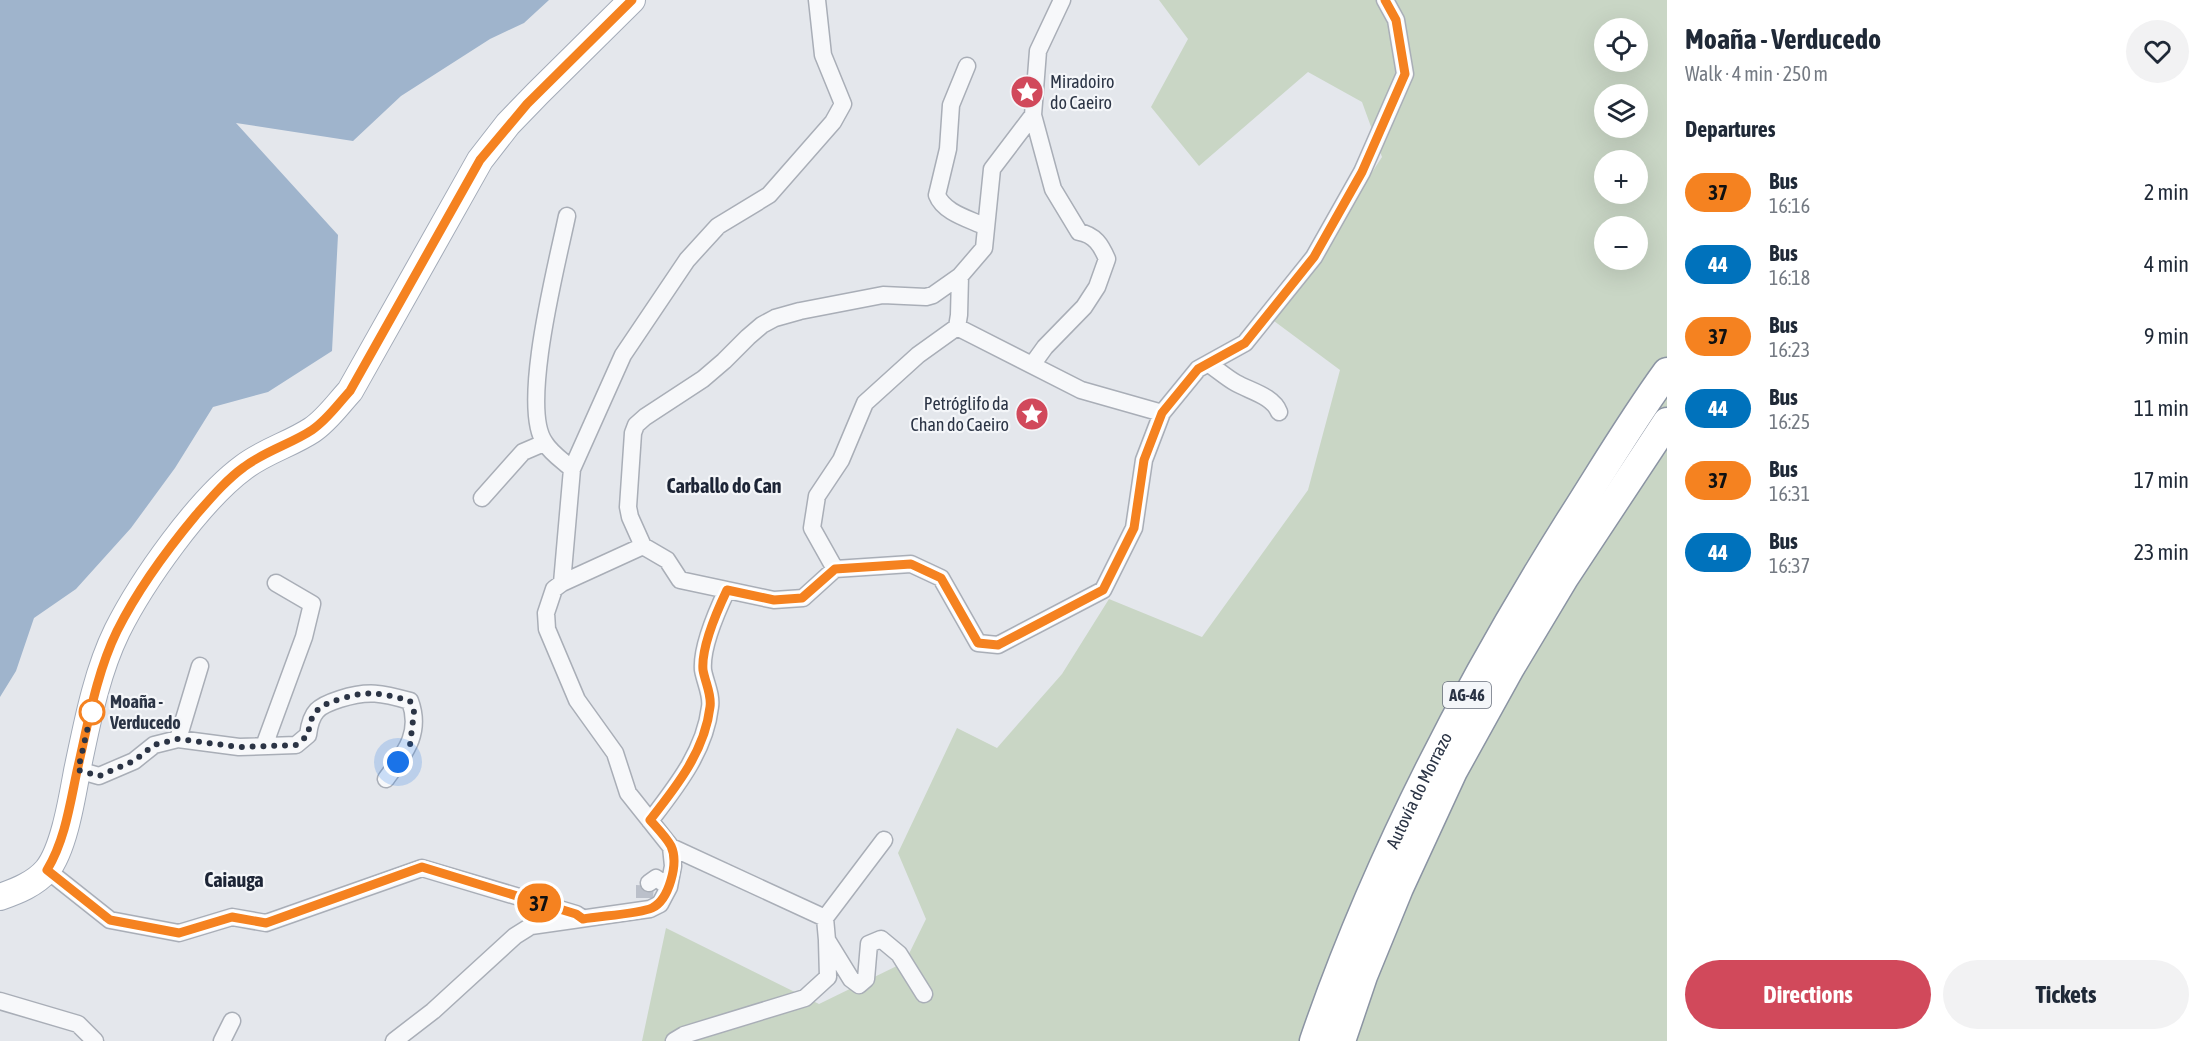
<!DOCTYPE html>
<html lang="en">
<head>
<meta charset="utf-8">
<style>
	body { margin:0; font-family:"Asap Condensed",sans-serif; background:#f2f2f3; color:#1f2937; height:100vh; display:flex; flex-direction:column; font-size:22px; white-space:nowrap }
	* { box-sizing:border-box; margin:0 }
	p { font-size:20px; color:#747a83 }
	.icon { flex:none; width:33px; height:33px; fill:none; stroke:currentColor; stroke-width:2; stroke-linecap:round; stroke-linejoin:round }
	.map { position:relative; flex:1; overflow:hidden }
	.side { display:flex; flex-direction:column; background:#fff; width:540px }
	.side>* { flex:none }
	.badge { padding:0 12px; border-radius:20px; font-size:21px; line-height:39px }
	.controls { position:absolute; left:1594px; top:18px; display:grid; gap:12px }
	.controls a { display:grid; place-items:center; width:54px; height:54px; border-radius:50%; background:#fff; box-shadow:0 6px 24px #0002; font-size:30px }
	.you { position:absolute; width:30px; height:30px; margin:-15px; border:4px solid #fff; border-radius:50%; background:#1a73e8; box-shadow:0 0 0 9px #1a73e833 }
	.map>.badge { position:absolute; translate:-50% -50%; box-shadow:0 0 0 3px #fff }
	h2 { padding:0 18px; font-size:22px; line-height:54px }
	.round { display:grid; place-items:center; flex:none; width:63px; height:63px; border-radius:32px; background:#f2f2f3 }
	.head { display:flex; align-items:center; justify-content:space-between; height:102px; padding:0 18px }
	h1 { font-size:28px; font-weight:700; line-height:45px }
	.primary-button { display:flex; gap:12px; margin-top:auto; padding:12px 18px }
	.primary-button a { flex:1; height:69px; border-radius:36px; background:#d1495b; color:#fff; font-size:24px; font-weight:700; line-height:69px; text-align:center }
	.primary-button a+a { background:#f2f2f3; color:#1f2937 }
	ul { padding:0; list-style:none }
	li { display:flex; align-items:center; gap:18px; height:72px; padding:0 18px }
	li div { flex:1 }
	li b { display:block; font-size:22px }
	li em { font-style:normal }
	li .badge { min-width:66px; font-weight:700; text-align:center }
	main { display:flex; flex:1; min-height:0 }
	.map>svg:first-child { display:block }
	.green { fill:#c9d6c5; fill-rule:evenodd }
	.water { fill:#9fb4cc }
	.building { fill:#bbc0ca }
	.lines { fill:none; stroke-linecap:round; stroke-linejoin:round }
	.street-casing { stroke:#a9aeb7; stroke-width:19 }
	.primary-casing { stroke:#a3abb8; stroke-width:28 }
	.highway-casing { stroke:#8b94a3; stroke-width:31 }
	.street { stroke:#f7f8fa; stroke-width:16 }
	.primary { stroke:#fff; stroke-width:26 }
	.highway { stroke:#fff; stroke-width:28 }
	.line-casing { stroke:#fff; stroke-width:14 }
	.line { stroke:#f58220; stroke-width:9 }
	.walk { stroke:#2b3445; stroke-width:6; stroke-dasharray:0 10.8 }
	.stop-dot { fill:#fff; stroke:#f58220; stroke-width:3 }
	.labels { text-anchor:middle; stroke-width:4.5; stroke-linejoin:round; paint-order:stroke }
	.shield { fill:#f4f6f9; stroke:#676e7b; stroke-width:1.5 }
	.shield-label { font-size:16px; font-weight:bold; fill:#2b3445 }
	.poi-label { font-size:18px; fill:#2b3445; stroke:#f4f6f9; text-anchor:start }
	.stop-label { font-size:18px; font-weight:bold; fill:#2b3445; stroke:#f4f6f9; text-anchor:start }
	.street-label { font-size:18px; fill:#2b3445; stroke:#f4f6f9 }
	.neighbourhood-label { font-size:20px; font-weight:bold; fill:#1d2536; stroke:#f4f6f9 }
</style>
</head>
<body>
<main>
<div class="map">
<svg width="1667" height="1041" viewBox="0 0 1667 1041">
	<rect width="100%" height="100%" fill="#e4e7ec"/>
	<!-- green -->
	<path class="green" d="M 1159,0 L 1667,0 L 1667,1041 L 642,1041 L 666,928 L 819,1004 L 905,962 L 926,919 L 898,853 L 957,728 L 997,748 L 1062,674 L 1109,599 L 1202,637 L 1308,490 L 1340,370 L 1274,321 L 1382,157 L 1362,102 L 1308,72 L 1199,166 L 1151,107 L 1188,39 ZM 1605,28 L 1638,28 L 1638,62 L 1605,62 ZM 1605,94 L 1638,94 L 1638,128 L 1605,128 ZM 1605,160 L 1638,160 L 1638,194 L 1605,194 ZM 1605,226 L 1638,226 L 1638,260 L 1605,260 Z"/>
	<!-- water -->
	<path class="water" d="M 0,0 L 549,0 L 524,23 L 490,39 L 401,96 L 353,141 L 236,123 L 338,235 L 332,351 L 268,392 L 213,407 L 175,468 L 131,528 L 76,589 L 34,618 L 16,671 L 0,697 Z"/>
	<!-- building -->
	<path class="building" d="M 636,885 L 654,886 L 653,898 L 636,898 Z"/>
	<g class="lines">
		<defs>
			<path id="street" d="M 1062,0 L 1038,51 L 1033,115 L 992,169 L 984,248 L 960,276 L 959,315 L 957,327 L 918,355 L 865,403 L 841,460 L 817,496 L 812,528 L 835,569 L 911,564 L 941,578 L 978,643 L 998,645 L 1103,590 L 1134,528 L 1144,460 L 1162,413 L 1198,369 L 1245,343 L 1314,257 L 1362,172 L 1405,74 L 1396,20 L 1385,0
				M 967,66 L 951,105 L 948,149 L 937,195 C 944,213 970,219 986,227
				M 567,216 C 558,260 519,408 545,443 C 551,453 563,461 572,469
				M 957,327 L 1081,390 L 1162,413
				M 1209,364 C 1218,370 1227,378 1236,383 C 1250,391 1273,396 1279,412
				M 1032,365 L 1045,347 L 1084,307 L 1097,287 L 1107,259 C 1101,245 1095,235 1079,232 L 1053,189 L 1033,115
				M 482,498 L 523,452 L 544,443
				M 643,546 L 630,517 L 628,507 L 633,433 L 636,425 L 645,417 L 703,379 L 724,361 L 748,337 L 762,325 L 775,318 L 800,311 L 883,295 L 926,297 L 933,295 L 960,276
				M 562,583 L 643,546 L 667,560 L 680,580 L 774,600 L 803,598 L 835,569
				M 178,739 L 200,666
				M 264,746 L 304,637 L 312,604 L 276,583
				M 78,770 L 99,776 L 134,761 L 154,745 L 178,739 L 239,747 L 296,745 L 308,735 C 311,711 318,706 340,699 C 368,690 382,693 410,701 C 422,734 404,754 386,779
				M 650,821 C 676,787 705,751 710,707 C 712,695 705,682 703,670 C 701,647 717,611 727,590
				M 671,847 L 825,918 L 827,940 L 851,979 L 859,985 L 866,979 L 869,944 L 881,939 L 899,954 L 924,994
				M 47,870 L 110,920 L 179,933 L 232,917 L 266,923 L 422,868 L 576,914 L 582,918
				M 649,883 L 656,878 L 669,887
				M 825,918 L 884,840
				M 0,1001 L 78,1024 L 95,1041
				M 222,1041 L 232,1021
				M 394,1041 L 433,1011 L 515,936 L 531,926 L 650,909 L 660,904 L 669,887 L 673,866 L 671,847 L 628,793 L 615,753 L 577,700 L 547,629 L 546,613 L 554,589 L 562,583 L 572,469 L 623,355 L 687,260 L 718,226 L 769,195 L 833,122 L 843,104 L 823,55 L 817,0
				M 674,1041 L 684,1035 L 805,998 L 828,977 L 827,941"/>
			<path id="primary" d="M 0,897 C 17,891 35,884 47,870 C 64,849 72,798 77,771 C 87,724 96,674 117,631 C 142,581 199,500 244,467 C 265,451 291,444 312,430 C 327,420 338,404 350,391 L 480,160 L 508,124 L 538,93 L 632,0"/>
			<g id="highway">
				<path id="s1" d="M 1314,1041 C 1377,857 1467,685 1570,521 C 1602,471 1632,420 1667,372"/>
				<path d="M 1341,1041 L 1363,976 L 1399,888 L 1453,771 L 1510,668 L 1564,578 L 1667,422"/>
			</g>
		</defs>
		<!-- street casing -->
		<use href="#street" class="street-casing"/>
		<!-- primary casing -->
		<use href="#primary" class="primary-casing"/>
		<!-- highway casing -->
		<use href="#highway" class="highway-casing"/>
		<!-- street -->
		<use href="#street" class="street"/>
		<!-- primary -->
		<use href="#primary" class="primary"/>
		<!-- highway -->
		<use href="#highway" class="highway"/>
	</g>
	<g class="lines">
		<defs>
			<path id="line" d="M 632,0 L 527,104 L 480,160 L 350,391 C 338,404 327,420 312,430 C 291,444 265,451 244,467 C 226,480 211,498 196,515 C 166,551 138,589 117,631 C 96,674 88,724 77,771 C 70,804 65,840 47,870 L 110,920 L 179,933 L 232,917 L 266,923 L 422,867 L 576,914 L 583,919 C 599,916 639,914 652,908 C 669,900 679,863 671,846 C 666,837 657,828 650,820 C 676,787 705,751 710,707 C 712,695 705,682 703,670 C 701,647 717,611 727,590 L 774,600 L 802,598 L 835,569 L 911,564 L 941,578 L 978,643 L 998,645 L 1103,590 L 1134,528 L 1144,460 L 1162,413 L 1198,369 L 1245,343 L 1314,257 L 1362,172 L 1405,74 L 1396,20 L 1385,0"/>
		</defs>
		<!-- line casing -->
		<use href="#line" class="line-casing"/>
		<!-- line -->
		<use href="#line" class="line"/>
		<!-- walk -->
		<path class="walk" d="M 92,712 L 93,705 L 78,770 L 99,776 L 134,761 L 154,745 L 178,739 L 239,747 L 296,745 L 308,735 C 311,711 318,706 340,699 C 368,690 382,693 410,701 L 414,712 L 410,745 L 398,762"/>
	</g>
	<!-- icons -->
	<defs>
		<symbol id="sight-disc" viewBox="-11 -11 22 22"><circle r="9.5" fill="#d1495b" stroke="#f4f6f9"/><path d="M0-6L1.8-2.2L6-1.7L2.9 1.2L3.7 5.4L0 3.3L-3.7 5.4L-2.9 1.2L-6-1.7L-1.8-2.2Z" fill="#fff"/></symbol>
	</defs>
	<g fill-rule="evenodd">
		<use href="#sight-disc" x="1008" y="73" width="38" height="38"/>
		<use href="#sight-disc" x="1013" y="395" width="38" height="38"/>
	</g>
	<!-- markers -->
	<circle class="stop-dot" cx="92" cy="712" r="12"/>
	<g class="labels">
		<!-- shield labels -->
		<rect class="shield" x="1443" y="682" width="48" height="26" rx="4.5"/>
		<g class="shield-label">
			<text x="1467" y="701">AG-46</text>
		</g>
		<!-- poi labels -->
		<g class="poi-label">
			<text x="1050" y="88">Miradoiro<tspan x="1050" dy="21">do Caeiro</tspan></text>
			<text x="1009" y="410" text-anchor="end">Petróglifo da<tspan x="1009" dy="21">Chan do Caeiro</tspan></text>
		</g>
		<!-- stop labels -->
		<g class="stop-label">
			<text x="110" y="708">Moaña -<tspan x="110" dy="21">Verducedo</tspan></text>
		</g>
		<!-- street labels -->
		<g class="street-label">
			<text dy="6" stroke="none"><textPath href="#s1" startOffset="272">Autovía do Morrazo</textPath></text>
		</g>
		<!-- neighbourhood labels -->
		<g class="neighbourhood-label">
			<text x="724" y="493">Carballo do Can</text>
			<text x="234" y="887">Caiauga</text>
		</g>
	</g>
</svg>
<div class="controls">
<a><svg class="icon" aria-label="locate" viewBox="0 0 24 24"><circle cx="12" cy="12" r="6"/><path d="M12 2v4M12 18v4M2 12h4M18 12h4"/></svg></a>
<a><svg class="icon" aria-label="layers" viewBox="0 0 24 24"><path d="M12 4l9 5-9 5-9-5zM3 14l9 5 9-5"/></svg></a>
<a>+</a>
<a>−</a>
</div>
<div class="you" style="left:398px;top:762px"></div>
<b class="badge" style="left:539px;top:903px;background:#f58220;color:#111">37</b>
</div>
<section class="side">
<div class="head"><div><h1>Moaña - Verducedo</h1><p>Walk · 4 min · 250 m</p></div><a class="round"><svg class="icon" aria-label="heart" viewBox="0 0 24 24"><path d="M12 20l-8-8c-3-5 5-10 8-4 3-6 11-1 8 4z"/></svg></a></div>
<h2>Departures</h2>
<ul>
<li><span class="badge" style="background:#f58220;color:#111">37</span><div><b>Bus</b><p>16:16</p></div><em>2 min</em></li>
<li><span class="badge" style="background:#0072bc;color:#fff">44</span><div><b>Bus</b><p>16:18</p></div><em>4 min</em></li>
<li><span class="badge" style="background:#f58220;color:#111">37</span><div><b>Bus</b><p>16:23</p></div><em>9 min</em></li>
<li><span class="badge" style="background:#0072bc;color:#fff">44</span><div><b>Bus</b><p>16:25</p></div><em>11 min</em></li>
<li><span class="badge" style="background:#f58220;color:#111">37</span><div><b>Bus</b><p>16:31</p></div><em>17 min</em></li>
<li><span class="badge" style="background:#0072bc;color:#fff">44</span><div><b>Bus</b><p>16:37</p></div><em>23 min</em></li>
</ul>
<div class="primary-button"><a>Directions</a><a>Tickets</a></div>
</section>
</main>
</body>
</html>
